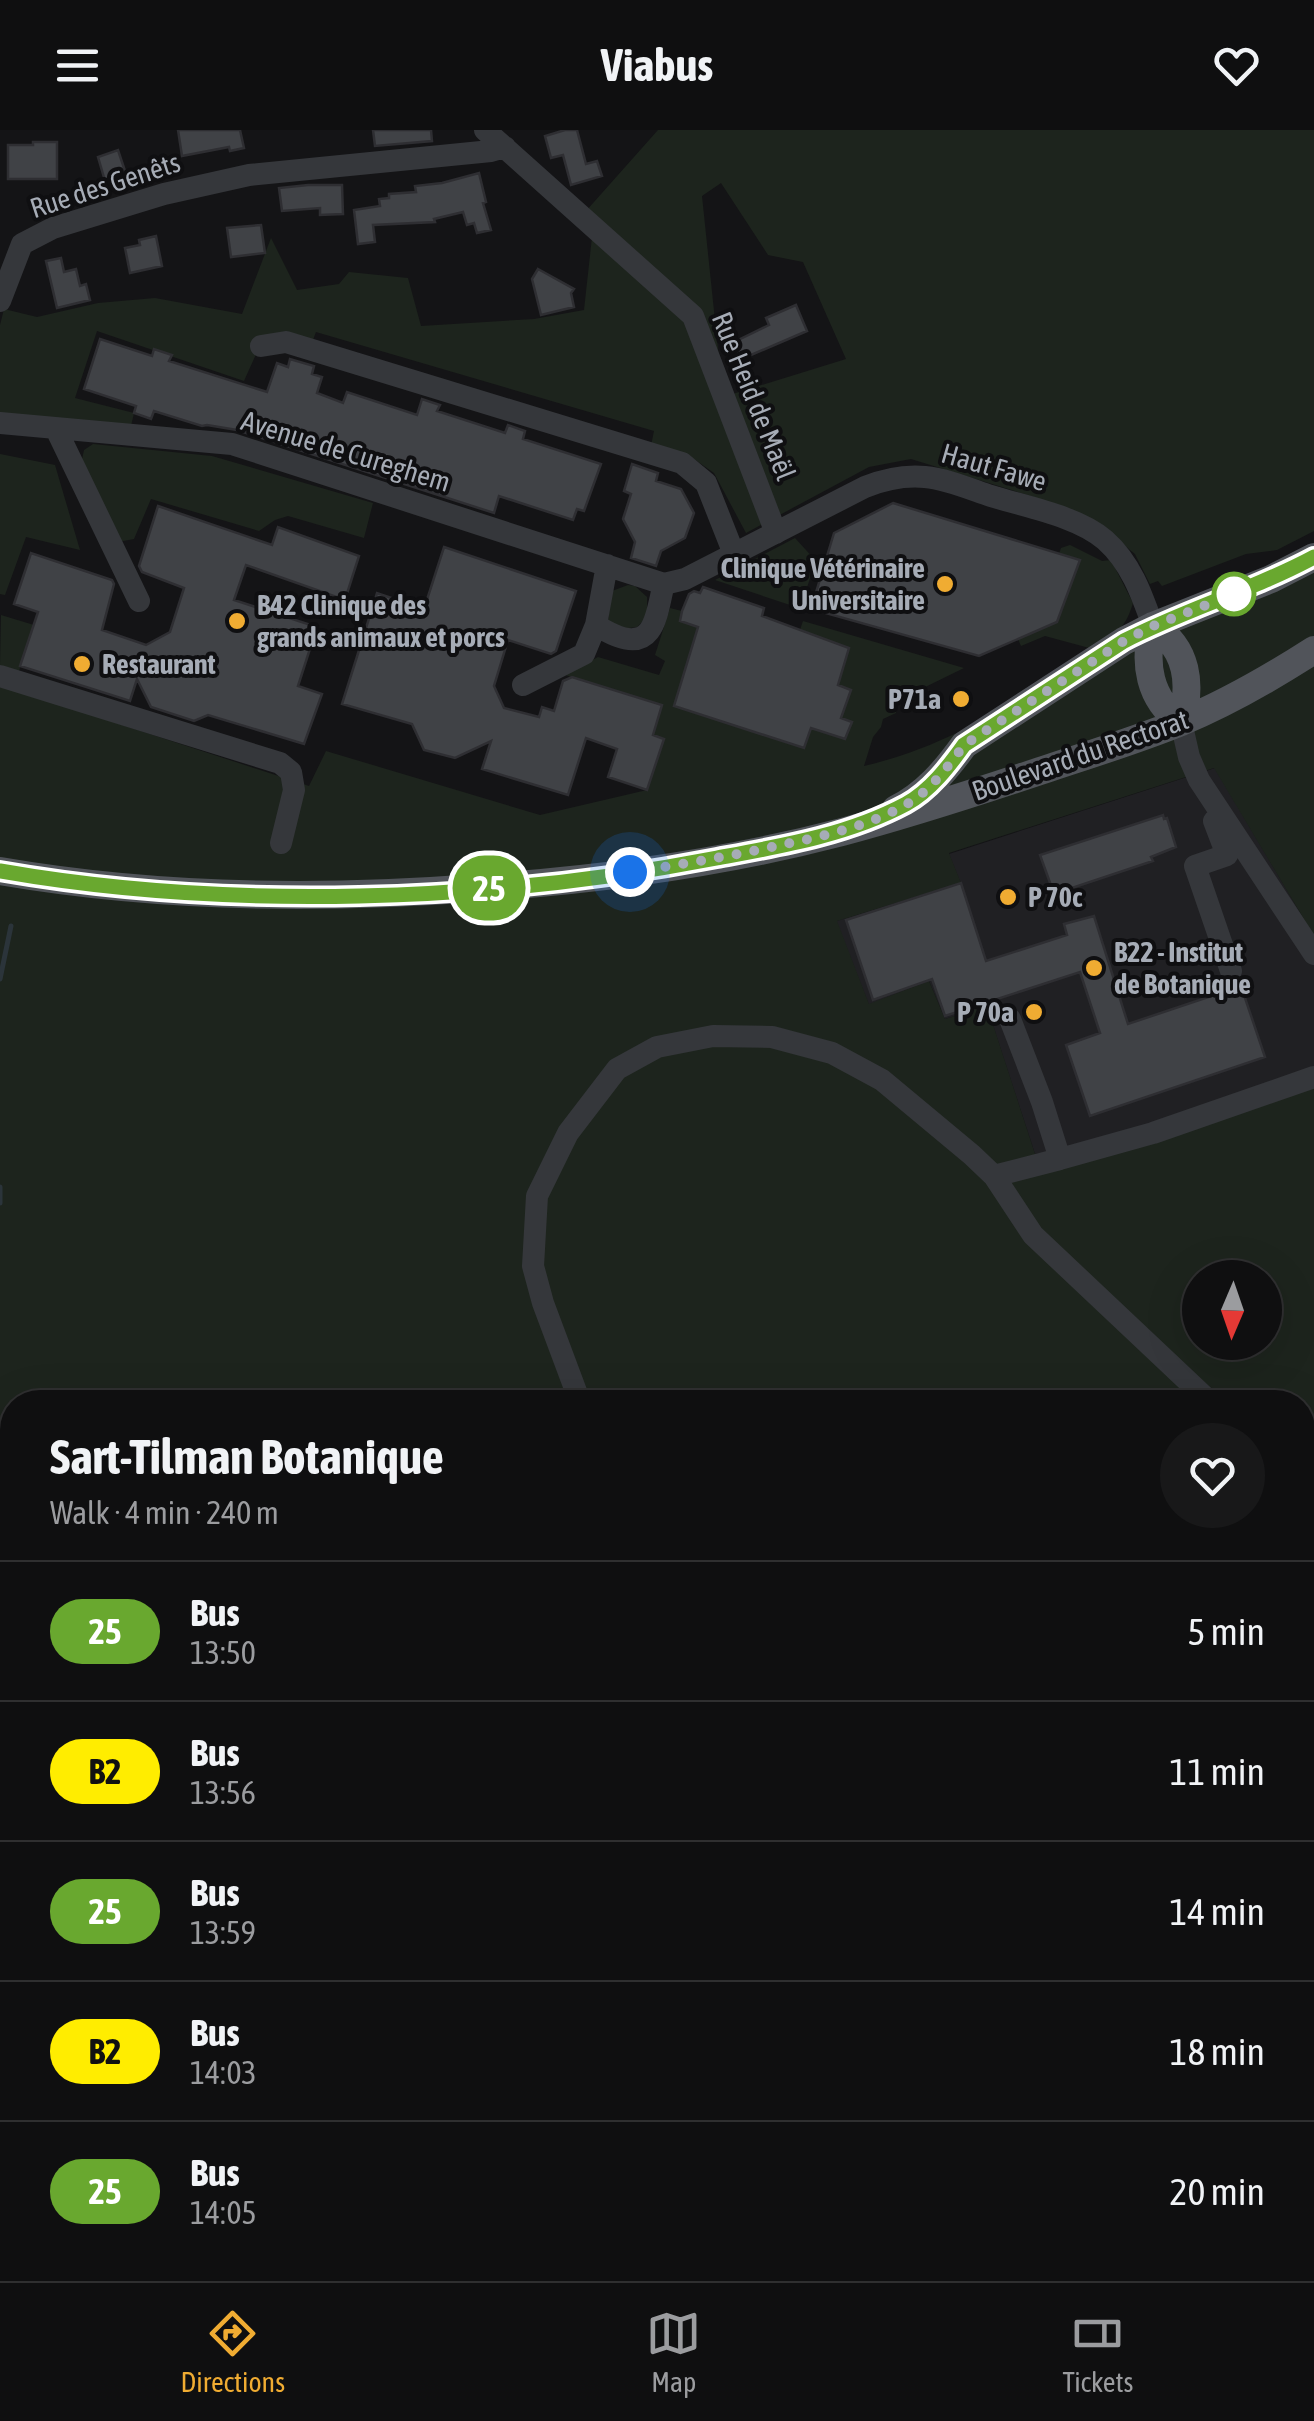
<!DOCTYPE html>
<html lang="en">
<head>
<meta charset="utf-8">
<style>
	body { margin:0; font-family:"Asap Condensed",sans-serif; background:#181819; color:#f1f3f6; height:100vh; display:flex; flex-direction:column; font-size:38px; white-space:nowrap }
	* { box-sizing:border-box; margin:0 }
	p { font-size:32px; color:#9b9c9f }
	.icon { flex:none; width:55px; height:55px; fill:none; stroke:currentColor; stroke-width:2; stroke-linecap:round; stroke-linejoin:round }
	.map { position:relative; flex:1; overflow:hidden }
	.drawer { position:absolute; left:0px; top:1260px; width:1315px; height:892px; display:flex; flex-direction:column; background:#0f0f10; border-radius:40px 40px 0 0; box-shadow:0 10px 40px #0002,0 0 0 2px #2f2f30 }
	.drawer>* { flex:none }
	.badge { padding:0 20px; border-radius:32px; font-size:35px; line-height:65px }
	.needle { width:65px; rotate:182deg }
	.tools { position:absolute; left:1182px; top:1130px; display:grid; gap:20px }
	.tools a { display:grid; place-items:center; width:100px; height:100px; border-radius:50%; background:#0f0f10; box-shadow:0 10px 40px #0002,0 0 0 2px #2f2f30; font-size:50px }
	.you { position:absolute; width:50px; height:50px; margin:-25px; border:8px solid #fff; border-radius:50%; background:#1a73e8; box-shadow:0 0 0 15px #1a73e833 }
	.map>.badge { position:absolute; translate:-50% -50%; box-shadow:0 0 0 5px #fff }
	.round { display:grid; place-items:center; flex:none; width:105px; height:105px; border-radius:52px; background:#181819 }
	.headline { display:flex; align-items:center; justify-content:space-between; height:170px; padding:0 50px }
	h1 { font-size:48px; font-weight:700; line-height:75px }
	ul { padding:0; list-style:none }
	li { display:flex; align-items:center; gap:30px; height:140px; padding:0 50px; border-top:2px solid #2f2f30 }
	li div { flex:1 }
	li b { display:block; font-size:38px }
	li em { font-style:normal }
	li .badge { min-width:110px; font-weight:700; text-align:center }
	header { display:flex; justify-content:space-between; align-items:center; height:130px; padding:0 50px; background:#0f0f10; font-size:45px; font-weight:700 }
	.tabs { display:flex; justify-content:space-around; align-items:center; height:140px; border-top:2px solid #2f2f30; background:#0f0f10; font-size:28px; color:#9b9c9f }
	.tabs a { display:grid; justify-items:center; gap:5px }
	.tabs .selected { color:#f0ac32 }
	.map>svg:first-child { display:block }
	.built { fill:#202023 }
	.green { fill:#1d241d; fill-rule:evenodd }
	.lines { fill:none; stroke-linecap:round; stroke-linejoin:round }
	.stream { stroke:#2b343a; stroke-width:5 }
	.building { fill:#404246; stroke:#2e2e32; stroke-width:2.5 }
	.minor { stroke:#35373b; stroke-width:22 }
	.major { stroke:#51545a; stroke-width:28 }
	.line-casing { stroke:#fff; stroke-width:22 }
	.line { stroke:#69a82f; stroke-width:15 }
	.walk { stroke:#a6acb6; stroke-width:10; stroke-dasharray:0 18 }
	.poi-dot { fill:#f0ac32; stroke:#0f0f11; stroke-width:4 }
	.stop-dot { fill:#fff; stroke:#69a82f; stroke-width:5 }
	.labels { text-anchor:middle; stroke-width:8; stroke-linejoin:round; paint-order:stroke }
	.street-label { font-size:28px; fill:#a6acb6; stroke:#0f0f11 }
	.poi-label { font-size:28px; font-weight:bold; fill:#a6acb6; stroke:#0f0f11; text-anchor:start }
</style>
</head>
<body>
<header><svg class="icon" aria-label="menu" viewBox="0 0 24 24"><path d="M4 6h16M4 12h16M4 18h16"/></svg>Viabus<svg class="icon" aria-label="heart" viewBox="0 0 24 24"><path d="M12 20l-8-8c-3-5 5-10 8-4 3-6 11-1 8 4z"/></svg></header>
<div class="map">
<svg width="1314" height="2151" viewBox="0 0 1314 2151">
	<rect width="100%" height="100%" fill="#141416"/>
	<!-- built -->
	<path class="built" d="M 1215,638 L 1314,806 L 1314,952 L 1125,1012 L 1035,1024 L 987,877 L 945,889 L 929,851 L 869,875 L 836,791 L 961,754 L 949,724 Z"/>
	<!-- green -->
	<path class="green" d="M 658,0 L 1314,0 L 1314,401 L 1277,420 L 1246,424 L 1162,456 L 1158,451 L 1150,454 L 1135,424 L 1119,411 L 1034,367 L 911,329 L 869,337 L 746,403 L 714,343 L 694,329 L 651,316 L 654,301 L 316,202 L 311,215 L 261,213 L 244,251 L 97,201 L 75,268 L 134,283 L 131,296 L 0,283 L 0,195 L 4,179 L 37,187 L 98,173 L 155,168 L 242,184 L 271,108 L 297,160 L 339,154 L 349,142 L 408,148 L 421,196 L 534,189 L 584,180 L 594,89 L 586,81 ZM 721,53 L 768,125 L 803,132 L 846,229 L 723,267 L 702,66 Z
		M 93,314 L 212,326 L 373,373 L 364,408 L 288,386 L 275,390 L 259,401 L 151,369 L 134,409 L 118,412 L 80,339 L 84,320 Z
		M 0,324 L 55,335 L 80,420 L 26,407 L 5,465 L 0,464 Z
		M 795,408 L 816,431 L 802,472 L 799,476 L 793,476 L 715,450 Z
		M 1070,415 L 1102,431 L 1111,430 L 1133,473 C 1125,500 1115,504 1093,519 L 1045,506 L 1021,516 L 1018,509 L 1057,491 L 1080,431 L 1059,424 L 1061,418 Z
		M 1314,427 L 1314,806 L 1214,638 L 949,723 L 961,753 L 837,791 L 869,874 L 929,851 L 945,889 L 987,876 L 1035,1024 L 1125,1012 L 1314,952 L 1314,2151 L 0,2151 L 0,555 L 309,656 L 326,621 L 540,685 L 647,660 L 663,610 L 653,605 L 662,575 L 565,545 L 598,527 L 659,545 L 665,531 L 655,525 L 670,478 L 682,481 L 700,491 L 679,558 L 804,617 L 811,598 L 844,608 L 852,592 L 841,588 L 831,552 L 844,538 L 849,518 L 800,500 L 803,491 L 964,538 L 913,563 L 897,575 L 896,583 L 883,589 L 881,597 L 873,607 L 864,636 C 947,618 1017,569 1092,531 C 1165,494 1240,462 1314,427 ZM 1200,1148 L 1265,1148 L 1265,1212 L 1200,1212 ZM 12,1272 L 1302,1272 L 1302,2140 L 12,2140 Z
		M 628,455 L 635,456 L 647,467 L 647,487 L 637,497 L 621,499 L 608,490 L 612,461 Z
		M 1,485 L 34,495 L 19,541 L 0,535 Z"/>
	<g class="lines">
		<!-- stream -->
		<path class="stream" d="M 0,849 L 11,796
			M 0,1057 L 0,1073"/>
	</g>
	<!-- building -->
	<path class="building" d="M 178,0 L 240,0 L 244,18 L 230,21 L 229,17 L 182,26 Z
		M 373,0 L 431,0 L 432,11 L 375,16 Z
		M 565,0 L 577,0 L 586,34 L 597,31 L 602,46 L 571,55 L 563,25 L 551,28 L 545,6 Z
		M 33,12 L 57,12 L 57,49 L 8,49 L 8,15 L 33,15 Z
		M 118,20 L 126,44 L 105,51 L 98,27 Z
		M 479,43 L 486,72 L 483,73 L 491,100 L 477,103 L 474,93 L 467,95 L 463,82 L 434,89 L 435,92 L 373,95 L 375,112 L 358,114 L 354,80 L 380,76 L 379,69 L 389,68 L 389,64 L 416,62 L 415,56 L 442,53 Z
		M 308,55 L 342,55 L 343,84 L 320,85 L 320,78 L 282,81 L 279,58 Z
		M 261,95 L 265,123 L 231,127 L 227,98 Z
		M 156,106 L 162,136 L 130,143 L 125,118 L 140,115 L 139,110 Z
		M 61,128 L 64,142 L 76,139 L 80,156 L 86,154 L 90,170 L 57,178 L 46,131 Z
		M 538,139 L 574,159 L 571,163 L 574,177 L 541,185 L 532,149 Z
		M 796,175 L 807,201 L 737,231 L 730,214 L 769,195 L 766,188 Z
		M 100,209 L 152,226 L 154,219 L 172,225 L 169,231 L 267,262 L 277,233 L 288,237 L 290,229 L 314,236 L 312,244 L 322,247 L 317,263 L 343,273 L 347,262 L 417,285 L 422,269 L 440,275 L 437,281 L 505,303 L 508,295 L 525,301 L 523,309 L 601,334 L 584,381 L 577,379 L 573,390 L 499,366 L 494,383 L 237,300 L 207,295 L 202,296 L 154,281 L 151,289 L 134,283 L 136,276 L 84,259 Z
		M 632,334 L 658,343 L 656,351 L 681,359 L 694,383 L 685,408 L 661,421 L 656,436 L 631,428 L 635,412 L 623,389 L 631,364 L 624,361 Z
		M 893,373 L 1080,430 L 1057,492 L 979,526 L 811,479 L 834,403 Z
		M 158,376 L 272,415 L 278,397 L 359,426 L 345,470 L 246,435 L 234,470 L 317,497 L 298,556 L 322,564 L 304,614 L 208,585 L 194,591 L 151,577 L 137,549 L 130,571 L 20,536 L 38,482 L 14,474 L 31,423 L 112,450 L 114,454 L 102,500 L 146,515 L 170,502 L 184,458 L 142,442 L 139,436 Z
		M 444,417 L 576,461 L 556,521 L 551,524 L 508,510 L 494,556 L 504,578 L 539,587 L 542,577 L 554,581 L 563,551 L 572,547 L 662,575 L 653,605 L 664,609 L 647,660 L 608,647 L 617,619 L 586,608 L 568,665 L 482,639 L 491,611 L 455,628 L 424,620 L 412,594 L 342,574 L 377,463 L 424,479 Z
		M 703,457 L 764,478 L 762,486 L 849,518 L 838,555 L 851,560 L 841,588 L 852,592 L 845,609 L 811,598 L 804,618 L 674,576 L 698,497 L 680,491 L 682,481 L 689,464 L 694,461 L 700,463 Z
		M 1163,685 L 1164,689 L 1167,688 L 1176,717 L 1151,727 L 1153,731 L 1054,764 L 1040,725 Z
		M 961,753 L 986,831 L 1067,805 L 1064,794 L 1094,786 L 1128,894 L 1241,856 L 1265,927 L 1090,986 L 1066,915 L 1100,903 L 1080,842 L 945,886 L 932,849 L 873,870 L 846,790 Z"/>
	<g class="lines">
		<!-- minor -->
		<path class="minor" d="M 485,0 L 693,186 L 776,403
			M 0,171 L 22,114 L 53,98 L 164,64 L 249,45 L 491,21 L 505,17
			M 261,216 L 286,212 L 682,333 L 706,353 L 734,424
			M 0,293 L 232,314 L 664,454 L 685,449 L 865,357 C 885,349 904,345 925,347 C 947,349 970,359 991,366 C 1026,377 1077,386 1105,410 C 1131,433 1142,465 1153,496
			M 56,299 L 139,471
			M 607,435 L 596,495 C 610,504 636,518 649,501 C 658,490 660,467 664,454
			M 0,546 L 280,633 L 291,642 L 294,660 L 281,713
			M 523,555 L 584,524 L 596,495
			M 1181,592 L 1189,627 L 1199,650 L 1314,824
			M 1214,691 L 1227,725 L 1195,736 L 1231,841
			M 1010,889 L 1042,972 L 1060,1029 L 1153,1003 L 1314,947
			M 994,1046 L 1033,1105 L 1210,1272
			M 580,1272 L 543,1173 L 533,1136 L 537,1066 L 568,1003 L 617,939 L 657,917 L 713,906 L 772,907 L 832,923 L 882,950 L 972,1025 L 994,1046 L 1060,1029
			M 1302,1440 L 1314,1455
			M 0,1878 L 12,1882"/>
		<!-- major -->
		<path class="major" d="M 1153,496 C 1188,518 1192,555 1181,592
			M 1153,496 C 1143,533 1149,569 1181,592
			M 896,679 C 925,665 946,640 964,615 L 1124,511 L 1153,496 L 1271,449 L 1314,427
			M 0,741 C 157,768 317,770 476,758 C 599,750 723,733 842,702 C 906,685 968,665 1031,644 C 1081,627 1132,612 1181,592 C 1227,573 1272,547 1314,520"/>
	</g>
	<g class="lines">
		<defs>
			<path id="line" d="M 0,741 C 228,781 491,772 717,728 C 782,716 848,705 906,674 C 930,661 949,636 964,615 L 1124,511 C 1186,479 1253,460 1314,427"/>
		</defs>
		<!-- line casing -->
		<use href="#line" class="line-casing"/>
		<!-- line -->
		<use href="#line" class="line"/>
		<!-- walk -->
		<path class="walk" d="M 630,742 C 680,735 731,726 781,715 C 825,706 873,695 912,671 C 933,657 950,634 964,615 L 1124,511 L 1153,496 L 1234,464"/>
	</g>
	<!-- markers -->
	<g class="poi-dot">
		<circle cx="945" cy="454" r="10"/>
		<circle cx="237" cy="491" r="10"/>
		<circle cx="82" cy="534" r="10"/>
		<circle cx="961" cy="569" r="10"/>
		<circle cx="1008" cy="767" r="10"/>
		<circle cx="1094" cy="838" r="10"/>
		<circle cx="1034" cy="882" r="10"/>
	</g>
	<circle class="stop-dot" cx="1234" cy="464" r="20"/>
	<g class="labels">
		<!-- street labels -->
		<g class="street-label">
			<text transform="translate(105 55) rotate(-18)" y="10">Rue des Genêts</text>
			<text transform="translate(754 266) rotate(68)" y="10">Rue Heid de Maël</text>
			<text transform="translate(346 321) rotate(17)" y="10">Avenue de Cureghem</text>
			<text transform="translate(994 337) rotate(16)" y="10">Haut Fawe</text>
			<text transform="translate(1080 625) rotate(-19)" y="10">Boulevard du Rectorat</text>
		</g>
		<!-- poi labels -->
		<g class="poi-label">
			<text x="925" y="448" text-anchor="end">Clinique Vétérinaire<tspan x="925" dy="32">Universitaire</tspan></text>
			<text x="257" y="485">B42 Clinique des<tspan x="257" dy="32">grands animaux et porcs</tspan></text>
			<text x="102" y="544">Restaurant</text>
			<text x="941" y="579" text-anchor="end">P71a</text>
			<text x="1028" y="777">P 70c</text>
			<text x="1114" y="832">B22 - Institut<tspan x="1114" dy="32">de Botanique</tspan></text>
			<text x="1014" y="892" text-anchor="end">P 70a</text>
		</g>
	</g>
</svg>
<div class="tools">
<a><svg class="needle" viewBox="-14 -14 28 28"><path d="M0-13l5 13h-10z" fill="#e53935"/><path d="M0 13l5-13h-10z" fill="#9b9c9f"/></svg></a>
</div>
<div class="you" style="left:630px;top:742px"></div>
<b class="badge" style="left:489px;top:758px;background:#69a82f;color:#fff">25</b>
<section class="drawer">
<div class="headline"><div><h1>Sart-Tilman Botanique</h1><p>Walk · 4 min · 240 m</p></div><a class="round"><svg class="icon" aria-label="heart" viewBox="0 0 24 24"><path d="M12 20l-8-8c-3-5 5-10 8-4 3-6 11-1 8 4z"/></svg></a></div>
<ul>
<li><span class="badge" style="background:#69a82f;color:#fff">25</span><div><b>Bus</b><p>13:50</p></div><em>5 min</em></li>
<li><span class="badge" style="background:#ffed00;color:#111">B2</span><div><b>Bus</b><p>13:56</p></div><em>11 min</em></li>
<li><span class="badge" style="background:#69a82f;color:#fff">25</span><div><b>Bus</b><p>13:59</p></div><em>14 min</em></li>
<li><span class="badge" style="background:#ffed00;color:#111">B2</span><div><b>Bus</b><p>14:03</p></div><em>18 min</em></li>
<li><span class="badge" style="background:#69a82f;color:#fff">25</span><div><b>Bus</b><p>14:05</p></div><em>20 min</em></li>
</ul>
</section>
</div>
<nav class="tabs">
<a class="selected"><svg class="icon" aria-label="directions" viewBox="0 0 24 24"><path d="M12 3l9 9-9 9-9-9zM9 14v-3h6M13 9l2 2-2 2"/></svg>Directions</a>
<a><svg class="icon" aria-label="map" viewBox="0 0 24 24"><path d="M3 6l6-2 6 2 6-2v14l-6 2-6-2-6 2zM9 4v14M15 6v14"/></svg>Map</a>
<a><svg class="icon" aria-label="tickets" viewBox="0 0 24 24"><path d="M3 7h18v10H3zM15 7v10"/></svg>Tickets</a>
</nav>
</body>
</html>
